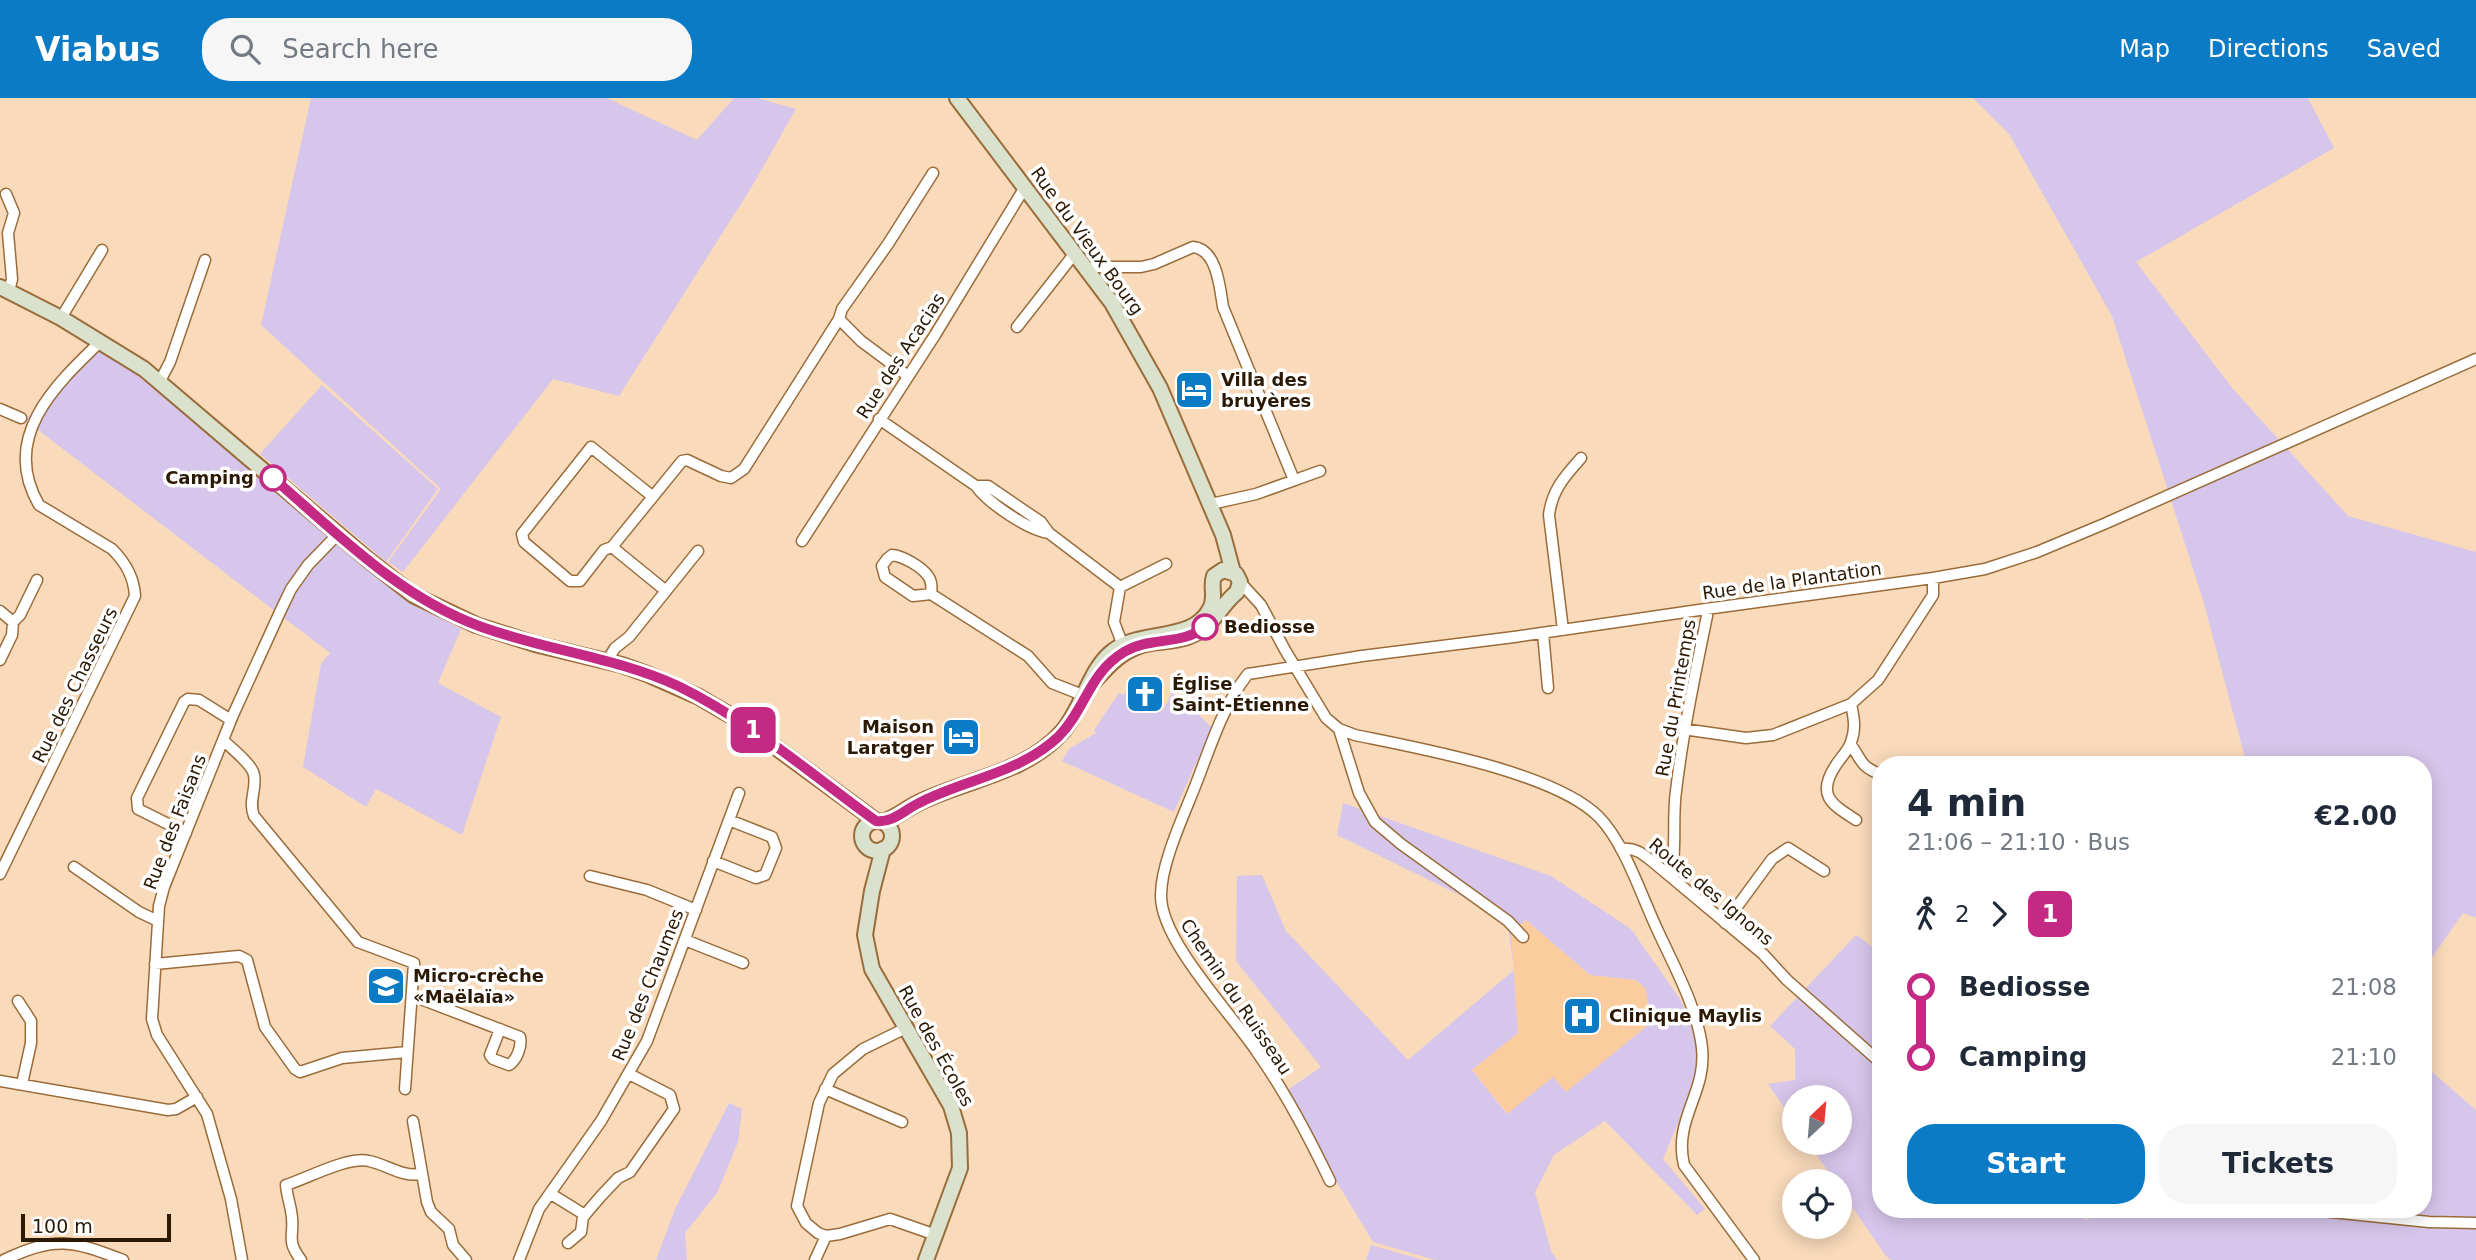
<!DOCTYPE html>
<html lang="en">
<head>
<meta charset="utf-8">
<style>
	body { margin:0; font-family:"DejaVu Sans",sans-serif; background:#f6f6f7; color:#1f2937; height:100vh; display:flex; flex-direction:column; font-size:26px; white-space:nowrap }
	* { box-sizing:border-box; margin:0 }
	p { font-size:23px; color:#747a83 }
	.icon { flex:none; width:38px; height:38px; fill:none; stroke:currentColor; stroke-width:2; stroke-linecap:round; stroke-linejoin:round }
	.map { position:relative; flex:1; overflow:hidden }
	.details { position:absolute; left:1872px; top:658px; width:560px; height:462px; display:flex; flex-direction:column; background:#fff; border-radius:28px; box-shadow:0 4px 18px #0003 }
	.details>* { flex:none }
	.badge { padding:0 14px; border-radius:10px; font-size:24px; line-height:46px }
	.needle { width:46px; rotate:26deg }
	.controls { position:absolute; left:1782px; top:987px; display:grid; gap:14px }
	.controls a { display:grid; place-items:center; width:70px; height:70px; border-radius:50%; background:#fff; box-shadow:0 4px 18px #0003; font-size:35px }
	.scale { position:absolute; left:21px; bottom:18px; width:150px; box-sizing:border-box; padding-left:7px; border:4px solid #2b1904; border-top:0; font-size:19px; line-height:24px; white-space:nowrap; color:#2b1904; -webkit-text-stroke:5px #fff; paint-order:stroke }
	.map>.badge { position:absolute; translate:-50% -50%; box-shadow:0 0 0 4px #fff }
	.legs { display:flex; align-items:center; gap:10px; height:77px; padding:0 35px; font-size:23px }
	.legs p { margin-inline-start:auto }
	.overview { display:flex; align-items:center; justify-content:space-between; height:119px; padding:0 35px }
	h1 { font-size:38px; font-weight:800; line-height:52px }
	.primary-button { display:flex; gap:14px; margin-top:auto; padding:14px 35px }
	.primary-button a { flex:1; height:80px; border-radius:28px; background:#0b7bc5; color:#fff; font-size:28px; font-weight:800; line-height:80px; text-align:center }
	.primary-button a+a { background:#f6f6f7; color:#1f2937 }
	ul { padding:0 35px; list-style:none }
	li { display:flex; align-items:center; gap:24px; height:70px; font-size:26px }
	li i { display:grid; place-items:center; width:10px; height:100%; margin:0 9px; background:currentColor }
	li i::after { content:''; width:18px; height:18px; margin:-9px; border:5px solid; border-radius:50%; background:#fff }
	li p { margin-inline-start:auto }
	li:first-child i { background:linear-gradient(#0000 50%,currentColor 0) }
	li:last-child i { background:linear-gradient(currentColor 50%,#0000 0) }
	header { display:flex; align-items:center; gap:42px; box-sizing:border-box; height:98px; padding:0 35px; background:#0b7bc5; color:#fff }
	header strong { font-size:33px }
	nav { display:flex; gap:38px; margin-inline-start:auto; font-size:24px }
	.search { width:490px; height:63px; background:#f6f6f7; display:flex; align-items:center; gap:18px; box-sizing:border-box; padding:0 24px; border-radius:28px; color:#747a83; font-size:26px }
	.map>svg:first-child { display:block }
	.built { fill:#facc9e }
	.green { fill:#d7c6eb; fill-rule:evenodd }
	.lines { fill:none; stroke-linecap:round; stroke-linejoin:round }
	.street-casing { stroke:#9a6c3a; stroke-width:13 }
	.secondary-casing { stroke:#9a6c3a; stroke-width:18 }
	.street { stroke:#fff; stroke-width:10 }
	.secondary { stroke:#dae2cd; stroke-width:14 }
	.line-1-casing { stroke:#fff; stroke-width:16 }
	.line-1 { stroke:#c42a84; stroke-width:10 }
	.stop-1-dot { fill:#fff; stroke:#c42a84; stroke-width:3.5 }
	.labels { text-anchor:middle; stroke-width:7; stroke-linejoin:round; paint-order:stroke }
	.street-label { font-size:18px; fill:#2b1904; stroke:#fff }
	.poi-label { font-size:18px; font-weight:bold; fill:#2b1904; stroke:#fff; text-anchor:start }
	.stop-label { font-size:18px; font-weight:bold; fill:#2b1904; stroke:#fff; text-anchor:end }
</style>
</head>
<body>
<header>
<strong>Viabus</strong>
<div class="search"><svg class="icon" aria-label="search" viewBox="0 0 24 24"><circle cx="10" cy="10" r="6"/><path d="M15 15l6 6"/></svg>Search here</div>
<nav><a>Map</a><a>Directions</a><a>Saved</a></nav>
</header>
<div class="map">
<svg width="2476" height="1162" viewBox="0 0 2476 1162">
	<rect width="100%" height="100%" fill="#f9dabb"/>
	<!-- built -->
	<path class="built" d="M 1526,822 L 1590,877 L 1636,882 L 1647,891 L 1648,909 L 1647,928 L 1566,995 L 1553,980 L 1508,1016 L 1472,972 L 1518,935 L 1511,834 Z"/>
	<!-- green -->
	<path class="green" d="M 311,0 L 607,0 L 697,42 L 734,0 L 758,0 L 796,11 L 751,90 L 619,298 L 553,281 L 403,474 L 388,464 L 441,391 L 261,227 Z
		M 1973,0 L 2308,0 L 2334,50 L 2136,164 L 2233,291 L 2348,418 L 2476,454 L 2476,820 L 2463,815 L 2424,871 L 2424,667 L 2247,667 L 2203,502 L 2112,218 L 2009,36 Z
		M 102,247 L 156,279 L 394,488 L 391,491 L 409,503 L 461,531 L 438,585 L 501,619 L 462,737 L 376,691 L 366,709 L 303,669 L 321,566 L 330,555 L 25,322 Z
		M 322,287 L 438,391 L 386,464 L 260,356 Z
		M 1119,595 L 1124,597 L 1125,595 L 1159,614 L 1163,612 L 1172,595 L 1188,605 L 1212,630 L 1174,714 L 1062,663 L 1069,651 L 1096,635 L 1094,632 Z
		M 1343,705 L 1551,778 L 1631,831 L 1680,901 L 1698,938 L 1697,979 L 1663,1061 L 1705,1111 L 1697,1117 L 1605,1023 L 1554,1057 L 1535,1094 L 1551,1153 L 1557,1162 L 1435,1162 L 1373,1144 L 1283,995 L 1321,969 L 1236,863 L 1237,778 L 1262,777 L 1286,833 L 1408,962 L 1514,872 L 1507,820 L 1337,737 ZM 1526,822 L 1590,877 L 1636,882 L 1646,891 L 1648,909 L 1647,928 L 1566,994 L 1553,979 L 1507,1016 L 1472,972 L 1518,935 L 1511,834 Z
		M 1856,837 L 1881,855 L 1881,1111 L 2081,1111 L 2085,1122 L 2110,1111 L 2424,1111 L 2424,967 L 2476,1012 L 2476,1162 L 1891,1162 L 1886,1158 L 1839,1090 L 1839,1083 L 1835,1083 L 1808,1045 L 1839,1045 L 1839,999 L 1794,999 L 1794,1024 L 1768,986 L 1795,982 L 1795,951 L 1770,928 Z
		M 729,1005 L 742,1011 L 738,1044 L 717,1095 L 685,1135 L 687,1162 L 656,1162 L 675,1111 Z
		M 1371,1147 L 1424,1162 L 1366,1162 Z"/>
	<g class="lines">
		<defs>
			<path id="street" d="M 6,96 L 14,115 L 8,135 L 12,181 L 9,193
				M 1088,172 L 1094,169 L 1141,169 L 1154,166 L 1193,149 C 1217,151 1220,190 1223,209 L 1294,382
				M 61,220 L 102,152
				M 1017,229 L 1075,155
				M 908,278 L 861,243 L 839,221 L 842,211 L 888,146 L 933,75
				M 160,283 L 170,264 L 205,162
				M 0,311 L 21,320
				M 879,321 L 976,388 C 988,405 1028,432 1049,435
				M 976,388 L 988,388 L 1041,424 L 1049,435 L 1120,489 L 1114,524 L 1125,553
				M 1211,406 L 1256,396 L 1320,373
				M 802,443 L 935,237 L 1025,89
				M 612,449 L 604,452 L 580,483 L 570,483 L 524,444 L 522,436 L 591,349 L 652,398
				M 892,457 C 903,458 922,469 928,478 C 932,483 932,489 931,496 L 913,498 L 885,479 L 882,468 L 887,461 Z
				M 1240,484 L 1261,507 L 1285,552 L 1326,620 L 1339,631 L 1355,637 C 1418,650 1554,674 1599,719 C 1625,746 1641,797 1657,831 C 1673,866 1698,911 1702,950 C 1707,995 1673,1021 1684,1067 L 1754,1162
				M 1120,489 L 1166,466
				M 666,493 L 612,449 L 682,363 L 687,362 L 721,378 L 731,380 L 744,371 L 839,221
				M 931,496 L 1028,558 L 1052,585 L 1085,598
				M 0,513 L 13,524
				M 13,524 L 20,517 L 37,482
				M 1563,532 L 1549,417 C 1552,392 1565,378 1581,360
				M 1543,535 L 1548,590
				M 0,562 L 12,537 L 13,524
				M 607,563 L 615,550 L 629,539 L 698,453
				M 1851,606 C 1854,620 1856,631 1851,644 C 1848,653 1841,659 1836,667 C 1816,697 1831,706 1856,722
				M 1339,631 L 1359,695 L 1375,724 L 1401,746 L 1508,823 L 1523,839
				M 1683,631 L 1746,640 L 1773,637 L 1851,606 L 1878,582 L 1933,497 L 1933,480
				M 223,642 C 230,649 253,667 254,677 C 257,691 248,703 254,718 L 358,844 L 414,865 L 405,991
				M 1851,647 C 1863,664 1859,667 1881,677
				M 186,735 L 138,711 L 137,700 L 184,604 L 188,601 L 199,602 L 231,622
				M 1621,751 C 1635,749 1643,756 1653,764 L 1763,856 L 1787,882 L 1881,965
				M 713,763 L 756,780 L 765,777 L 776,750 L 772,739 L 729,722
				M 74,769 L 139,814 L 158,823
				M 0,776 L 135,498 C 134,479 126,465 112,451 L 39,407 C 0,340 54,288 101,243
				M 590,778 L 647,792 L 696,812
				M 1671,778 C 1677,754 1672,720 1676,693 C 1683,634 1695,576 1707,518 L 1706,511
				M 1725,825 L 1772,761 L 1788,750 L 1824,773
				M 685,842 L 743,865
				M 155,866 L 239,858 L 247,862 L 265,929 L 295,971 L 300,974 L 342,960 L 407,954
				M 413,898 L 520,939 C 522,948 517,962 509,967 L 493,961 L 490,957 L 500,931
				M 18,903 L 31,923 L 31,945 L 22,986
				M 906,930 L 863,951 L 833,976 L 819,1005 L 797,1108 L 806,1125 L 818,1135 L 826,1138 L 840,1136 L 890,1121 L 936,1137
				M 0,983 L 168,1012 L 176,1011 L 197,999
				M 825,991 L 902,1024
				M 413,1023 L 427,1104 L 431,1114 L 449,1131 L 453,1147 L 466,1162
				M 1330,1083 C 1309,1039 1286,995 1257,954 C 1231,915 1160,842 1161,797 C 1161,765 1184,717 1196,686 C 1210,650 1223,607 1248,576 L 1362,558 L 1514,539 L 1706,511 L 1933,480 L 1985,471 L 2037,454 L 2104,426 L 2476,261
				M 551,1096 L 585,1117
				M 2302,1111 L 2429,1124 L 2476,1125
				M 568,1145 L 581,1134 L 583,1119 L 601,1098 L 618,1080 L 630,1074 L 674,1011 L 670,997 L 629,976
				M 4,1162 C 55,1138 72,1142 123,1162
				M 242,1162 L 231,1101 L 207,1016 L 157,937 L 152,921 L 159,808 L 164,789 L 233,617 L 280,514 L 291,491 L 308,467 L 338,436
				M 301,1162 C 286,1142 294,1139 292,1120 C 291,1108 287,1099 286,1087 C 308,1080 348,1058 369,1063 C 388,1067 401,1079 421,1076
				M 519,1162 L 539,1111 L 601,1023 L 647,943 L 739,695
				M 815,1162 L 826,1138"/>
			<path id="secondary" d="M 957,0 L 1112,205 L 1160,290 L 1223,437 L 1233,474
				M 0,189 L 61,220 L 144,271 L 366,460 L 413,497 L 476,527 L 535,546 L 622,567 L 647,576 L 699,599 L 740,623 L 876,723
				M862 738a15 15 0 1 1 30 0a15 15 0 1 1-30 0Z
				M 883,724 C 897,719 907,710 920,704 C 968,681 1026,675 1062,634 C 1083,610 1089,571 1113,553 C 1142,530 1194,546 1211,509 C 1216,498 1210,489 1214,478 L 1223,472 L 1236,476 L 1240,484 L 1237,494 C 1222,506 1213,527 1194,536 C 1181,543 1166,543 1151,545 C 1123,549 1107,569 1089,589
				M 883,751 L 872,793 L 865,837 L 872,871 L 951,1008 L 959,1035 L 960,1070 L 926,1162"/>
		</defs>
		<!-- street casing -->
		<use href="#street" class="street-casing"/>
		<!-- secondary casing -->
		<use href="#secondary" class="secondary-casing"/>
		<!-- street -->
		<use href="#street" class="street"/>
		<!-- secondary -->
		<use href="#secondary" class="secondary"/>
	</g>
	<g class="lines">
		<defs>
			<path id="line-1" d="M 273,380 C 338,436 398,498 479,528 C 544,552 615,559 678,588 C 750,623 811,676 876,723 C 893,725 904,712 919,705 C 965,681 1019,676 1059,638 C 1085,612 1089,575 1124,554 C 1150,538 1181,548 1205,529"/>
		</defs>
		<!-- line-1 casing -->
		<use href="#line-1" class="line-1-casing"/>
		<!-- line-1 -->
		<use href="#line-1" class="line-1"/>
	</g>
	<!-- icons -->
	<defs>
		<symbol id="hotel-square" viewBox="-11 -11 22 22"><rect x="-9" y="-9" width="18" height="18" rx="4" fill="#0b7bc5" stroke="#fff"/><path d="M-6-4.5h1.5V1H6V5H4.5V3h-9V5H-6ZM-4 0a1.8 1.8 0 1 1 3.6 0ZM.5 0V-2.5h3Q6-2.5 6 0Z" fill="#fff"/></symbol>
		<symbol id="church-square" viewBox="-11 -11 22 22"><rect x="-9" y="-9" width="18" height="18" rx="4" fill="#0b7bc5" stroke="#fff"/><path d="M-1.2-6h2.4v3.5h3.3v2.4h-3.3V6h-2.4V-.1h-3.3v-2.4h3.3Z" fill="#fff"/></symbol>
		<symbol id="school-square" viewBox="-11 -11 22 22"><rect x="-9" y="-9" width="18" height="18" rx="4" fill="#0b7bc5" stroke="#fff"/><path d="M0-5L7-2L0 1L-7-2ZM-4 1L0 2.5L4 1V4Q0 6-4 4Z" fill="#fff"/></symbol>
		<symbol id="hospital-square" viewBox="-11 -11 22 22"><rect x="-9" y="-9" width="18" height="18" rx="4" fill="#0b7bc5" stroke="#fff"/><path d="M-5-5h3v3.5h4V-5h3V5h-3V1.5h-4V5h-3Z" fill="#fff"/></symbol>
	</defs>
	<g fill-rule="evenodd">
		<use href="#hotel-square" x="1172" y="270" width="44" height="44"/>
		<use href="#church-square" x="1123" y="574" width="44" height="44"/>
		<use href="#hotel-square" x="939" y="617" width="44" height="44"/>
		<use href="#school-square" x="364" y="866" width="44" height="44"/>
		<use href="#hospital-square" x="1560" y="896" width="44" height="44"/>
	</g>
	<!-- markers -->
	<g class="stop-1-dot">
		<circle cx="273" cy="380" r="12"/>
		<circle cx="1205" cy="529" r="12"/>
	</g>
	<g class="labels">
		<!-- street labels -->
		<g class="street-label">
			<text transform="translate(1087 143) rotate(54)" y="6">Rue du Vieux Bourg</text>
			<text transform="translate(901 258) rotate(-57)" y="6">Rue des Acacias</text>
			<text transform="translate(1792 483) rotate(-8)" y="6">Rue de la Plantation</text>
			<text transform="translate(75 587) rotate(-64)" y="6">Rue des Chasseurs</text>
			<text transform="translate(1676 600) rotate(-80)" y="6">Rue du Printemps</text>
			<text transform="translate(175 724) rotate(-69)" y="6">Rue des Faisans</text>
			<text transform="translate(1711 794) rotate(40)" y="6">Route des Ignons</text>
			<text transform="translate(648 887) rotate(-68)" y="6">Rue des Chaumes</text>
			<text transform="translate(1236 899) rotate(56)" y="6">Chemin du Ruisseau</text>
			<text transform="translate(936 948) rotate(61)" y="6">Rue des Écoles</text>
		</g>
		<!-- poi labels -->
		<g class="poi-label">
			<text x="1221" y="288">Villa des<tspan x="1221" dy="21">bruyères</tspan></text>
			<text x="1172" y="592">Église<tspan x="1172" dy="21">Saint-Étienne</tspan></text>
			<text x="934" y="635" text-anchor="end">Maison<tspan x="934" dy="21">Laratger</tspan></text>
			<text x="413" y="884">Micro-crèche<tspan x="413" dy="21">«Maëlaïa»</tspan></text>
			<text x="1609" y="924">Clinique Maylis</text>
		</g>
		<!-- stop labels -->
		<g class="stop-label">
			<text x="254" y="386">Camping</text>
			<text x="1224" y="535" text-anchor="start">Bediosse</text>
		</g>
	</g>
</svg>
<div class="controls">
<a><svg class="needle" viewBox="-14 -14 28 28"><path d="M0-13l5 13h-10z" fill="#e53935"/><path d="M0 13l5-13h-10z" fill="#747a83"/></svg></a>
<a><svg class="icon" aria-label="locate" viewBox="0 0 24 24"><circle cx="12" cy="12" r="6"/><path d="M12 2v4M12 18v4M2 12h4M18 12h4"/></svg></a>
</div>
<div class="scale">100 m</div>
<b class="badge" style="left:753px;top:632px;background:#c42a84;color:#fff">1</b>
<section class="details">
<div class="overview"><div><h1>4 min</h1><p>21:06 – 21:10 · Bus</p></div><b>€2.00</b></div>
<div class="legs"><svg class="icon" aria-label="walk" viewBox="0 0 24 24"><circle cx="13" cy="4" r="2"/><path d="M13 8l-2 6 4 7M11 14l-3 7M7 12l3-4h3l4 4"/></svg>2<svg class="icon" aria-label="forward" viewBox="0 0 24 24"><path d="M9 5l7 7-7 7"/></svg><b class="badge" style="background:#c42a84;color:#fff">1</b></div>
<ul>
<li><i style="color:#c42a84"></i><b>Bediosse</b><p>21:08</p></li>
<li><i style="color:#c42a84"></i><b>Camping</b><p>21:10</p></li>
</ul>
<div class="primary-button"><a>Start</a><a>Tickets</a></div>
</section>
</div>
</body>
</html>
